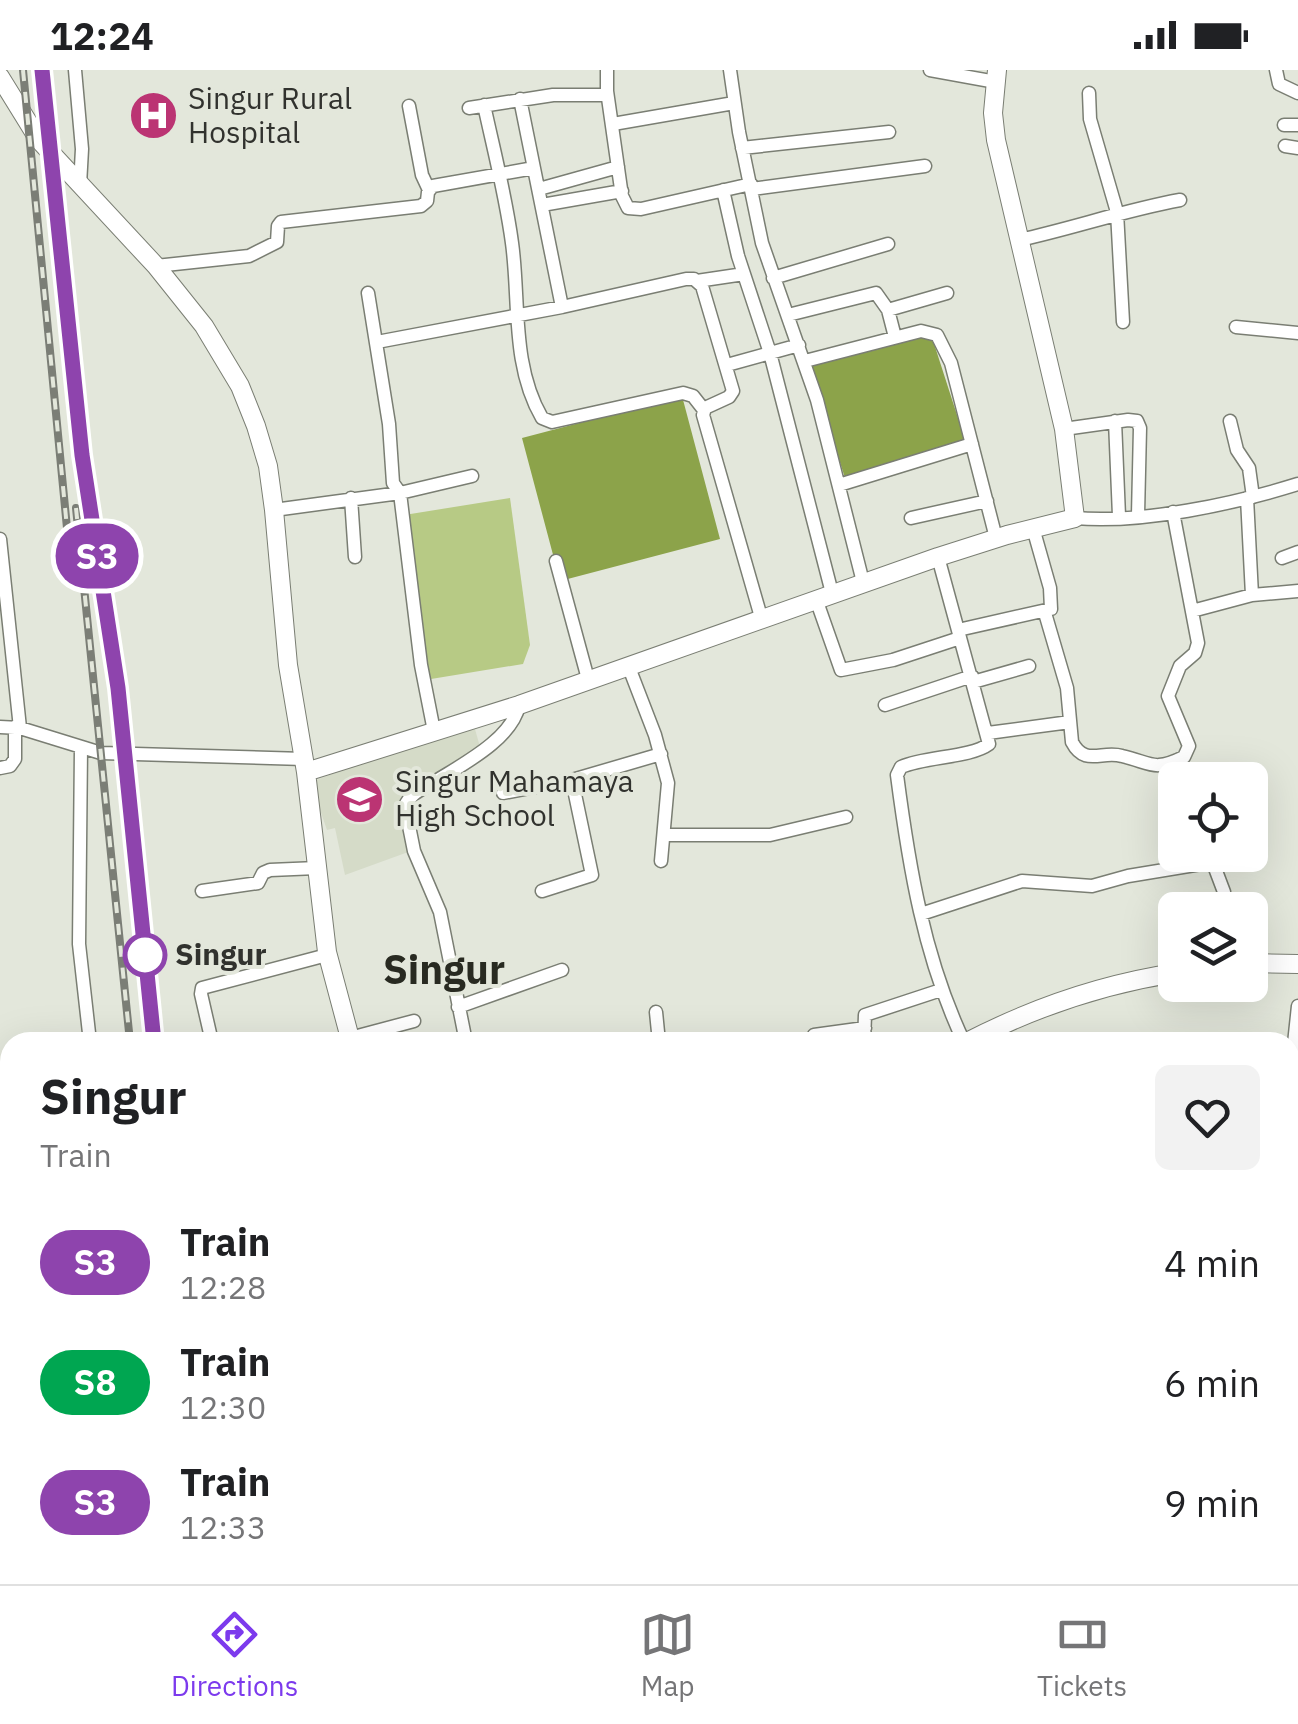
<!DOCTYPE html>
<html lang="en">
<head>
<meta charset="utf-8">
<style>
	body { margin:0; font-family:"IBM Plex Sans",sans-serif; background:#f2f2f2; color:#202124; height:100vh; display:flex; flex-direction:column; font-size:38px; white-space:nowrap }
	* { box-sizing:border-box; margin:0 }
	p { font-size:32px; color:#757577 }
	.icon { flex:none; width:55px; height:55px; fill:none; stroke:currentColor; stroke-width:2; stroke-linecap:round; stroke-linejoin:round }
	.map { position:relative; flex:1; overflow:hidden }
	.drawer { position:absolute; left:0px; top:962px; width:1300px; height:552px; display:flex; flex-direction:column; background:#fff; border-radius:30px 30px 0 0; box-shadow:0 10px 40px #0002 }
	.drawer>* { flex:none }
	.badge { padding:0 20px; border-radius:32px; font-size:35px; line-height:65px }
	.buttons { position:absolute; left:1158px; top:692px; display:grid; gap:20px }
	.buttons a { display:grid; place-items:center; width:110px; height:110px; border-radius:15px; background:#fff; box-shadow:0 10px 40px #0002; font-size:50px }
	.map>.badge { position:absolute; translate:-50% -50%; box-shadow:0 0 0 5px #fff }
	.round { display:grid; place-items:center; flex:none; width:105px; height:105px; border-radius:15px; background:#f2f2f2 }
	.overview { display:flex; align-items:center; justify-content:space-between; height:170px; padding:0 40px }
	h1 { font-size:48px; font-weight:700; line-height:75px }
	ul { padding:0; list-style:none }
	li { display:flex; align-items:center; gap:30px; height:120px; padding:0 40px }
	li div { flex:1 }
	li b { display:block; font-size:38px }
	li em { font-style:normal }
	li .badge { min-width:110px; font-weight:700; text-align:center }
	.status { display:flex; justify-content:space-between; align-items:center; height:70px; padding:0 50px; background:#fff; direction:ltr }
	.status svg { height:28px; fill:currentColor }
	.tabs { display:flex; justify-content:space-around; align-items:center; height:140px; border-top:2px solid #e0e0e0; background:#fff; font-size:28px; color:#757577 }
	.tabs a { display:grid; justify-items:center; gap:5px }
	.tabs .current { color:#7c3aed }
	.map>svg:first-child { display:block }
	.built { fill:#d5dbc8 }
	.green { fill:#b7ca85 }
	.water { fill:#8ca34a }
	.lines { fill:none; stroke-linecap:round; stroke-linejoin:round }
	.street-casing { stroke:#7a7e73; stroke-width:15 }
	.secondary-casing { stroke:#7a7e73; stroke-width:20 }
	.street { stroke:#fff; stroke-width:12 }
	.secondary { stroke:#fff; stroke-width:18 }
	.rail-casing { stroke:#7b7e76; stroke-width:8 }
	.rail { stroke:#e3e7db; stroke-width:4; stroke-dasharray:11; stroke-linecap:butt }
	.line-casing { stroke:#fff; stroke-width:22 }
	.line { stroke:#8e44ad; stroke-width:15 }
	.stop-dot { fill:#fff; stroke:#8e44ad; stroke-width:5 }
	.labels { text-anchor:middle; stroke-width:8; stroke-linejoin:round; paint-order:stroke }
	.poi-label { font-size:30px; fill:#31322e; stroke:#e3e7db; text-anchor:start }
	.stop-label { font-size:30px; font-weight:bold; fill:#31322e; stroke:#e3e7db; text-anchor:start }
	.district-label { font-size:40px; font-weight:bold; fill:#282a21; stroke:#e3e7db }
</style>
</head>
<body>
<div class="status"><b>12:24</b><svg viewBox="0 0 49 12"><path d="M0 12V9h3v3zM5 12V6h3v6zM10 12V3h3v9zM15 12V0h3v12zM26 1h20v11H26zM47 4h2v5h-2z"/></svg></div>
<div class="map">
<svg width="1298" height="1514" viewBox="0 0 1298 1514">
	<rect width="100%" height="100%" fill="#e3e7db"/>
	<!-- built -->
	<path class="built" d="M 475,659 L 480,677 L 404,726 L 411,781 L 345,805 L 335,758 L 327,760 L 318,734 L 316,710 L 379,687 Z"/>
	<!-- green -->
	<path class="green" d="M 510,428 L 530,575 L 523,594 L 425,610 L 398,446 Z"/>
	<!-- water -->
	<path class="water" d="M 929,258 L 966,373 L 846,411 L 809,296 Z
		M 682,326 L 720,469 L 560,511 L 522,368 Z"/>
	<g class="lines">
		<defs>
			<path id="street" d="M 75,0 L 82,79 L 80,115
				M 730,0 L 739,62 L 762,173 L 817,330 L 863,512
				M 930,0 L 996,12
				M 1276,0 L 1279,14 L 1298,23
				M 607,21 L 622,126 L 628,138 L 641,139 L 751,114
				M 1089,23 L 1090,49 L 1117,142 L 1123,252
				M 520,29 L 562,237
				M 484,35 C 494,81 506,127 512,173 C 520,230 511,295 542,348 L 552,352 L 683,323 L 693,326 L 704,340
				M 409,36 L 422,105 L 429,120
				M 469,38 L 553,25 L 603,25 L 607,21 L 607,0
				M 613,54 L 734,33
				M 1284,55 L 1298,55
				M 1285,76 L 1298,78
				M 742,78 L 889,62
				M 539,119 L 618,97
				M 752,119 L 925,96
				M 723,120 L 738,186 L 770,283 L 832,523
				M 542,135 L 622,121
				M 1019,170 C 1074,158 1125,140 1180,130
				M 156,196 L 249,186 L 277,172 L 278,156 L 281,152 L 421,136 L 427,131 L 428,122 L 433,116 L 534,98
				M 773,208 L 888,174
				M 697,211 L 744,204
				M 368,223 L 389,354 L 393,413 L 400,423 L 421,595 L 434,661
				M 888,240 L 947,223
				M 788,245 L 876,223 L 888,240 L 895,267
				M 1236,257 L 1298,263
				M 377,272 L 562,237 L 686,209 L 694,209 L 702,216 L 733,321 L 729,327 L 705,338 L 703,345 L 761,547
				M 805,291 L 921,261 L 937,265 L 951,293 L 996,468
				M 727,295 L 799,275
				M 1115,351 L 1119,446
				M 1230,351 L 1237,380 L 1249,398 L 1253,427
				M 1064,359 L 1128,350 L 1137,351 L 1140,358 L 1138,445
				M 839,415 L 972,374
				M 351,428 L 355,487
				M 1247,428 L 1252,525
				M 274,440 L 400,423 L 472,406
				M 911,448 L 987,431
				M 1075,448 C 1141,454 1234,434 1298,414
				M 0,469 L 20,658
				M 938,487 L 989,674 C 970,688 926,686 901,697 L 897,705 C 909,797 924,888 964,972
				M 1282,488 L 1298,482
				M 556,491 L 588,609
				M 816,529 L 841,600 L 893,590 L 960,568
				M 1192,541 L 1252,525 L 1298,521
				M 1045,543 L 1067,618 L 1072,672 C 1085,697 1102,680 1122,686 C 1152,693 1153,702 1184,687 L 1189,676 L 1168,626 L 1180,596 L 1195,583 L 1198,573 L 1173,442
				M 958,560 L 1051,539 L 1050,518 L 1033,458
				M 628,595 L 655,665 L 668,713 L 661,791
				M 973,612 L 1029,596
				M 885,635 L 972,606
				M 0,657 L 20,658 L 101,683 L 304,689
				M 988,663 L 1070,652
				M 81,678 L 79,874 L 90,972
				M 0,698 L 10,696 L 15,689 L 15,657
				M 503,723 L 572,710 L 661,684
				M 665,765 L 770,765 L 846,747
				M 1210,785 L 1224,822 L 1225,840
				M 202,821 L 258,813 L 263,803 L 270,800 L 317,798
				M 542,821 L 592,805 L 572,710
				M 921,844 L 1022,811 L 1092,816 L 1128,806 L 1213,792
				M 1298,936 L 1293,983 L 1298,1034
				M 458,937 L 562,900
				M 656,942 L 659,972
				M 814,965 L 865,958
				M 350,968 L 414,951
				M 212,972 L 201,924 L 202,918 L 327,885
				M 466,972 L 440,842 L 414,781 L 405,736 C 410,723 423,719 436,711 C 463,694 512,669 519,635
				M 864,972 L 865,945 L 941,920
				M 0,1065 L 10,1062
				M 1290,1130 L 1298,1129
				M 0,1289 L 10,1291
				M 0,1418 L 10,1419
				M 174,1505 L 175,1514
				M 513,1505 L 550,1514
				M 714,1505 L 714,1514
				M 765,1505 L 765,1514
				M 100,1514 L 101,1505
				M 431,1514 L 495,1505
				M 598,1514 L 598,1505"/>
			<path id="secondary" d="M 0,7 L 39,70 L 156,196 L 204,256 L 240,316 L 256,356 L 268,396 L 274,440 L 288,595 L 306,702 L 327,882 L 351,972
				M 306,702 L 519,635 L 938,487 L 1007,465 L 1075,448 L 1064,359 L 996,70 L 993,43 L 997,0
				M 1250,893 L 1298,894
				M 967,972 C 1031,939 1103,914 1175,903
				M 278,1514 L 282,1505
				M 364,1514 L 364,1505"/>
		</defs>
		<!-- street casing -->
		<use href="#street" class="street-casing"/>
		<!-- secondary casing -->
		<use href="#secondary" class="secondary-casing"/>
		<!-- street -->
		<use href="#street" class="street"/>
		<!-- secondary -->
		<use href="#secondary" class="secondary"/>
		<defs>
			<path id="rail" d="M 23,0 L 67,458
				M 42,0 L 82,385 L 117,617 L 154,972
				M 76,438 L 130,972
				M 178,1505 L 179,1514
				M 196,1505 L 196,1514"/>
		</defs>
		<!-- rail casing -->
		<use href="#rail" class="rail-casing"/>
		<!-- rail -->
		<use href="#rail" class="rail"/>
	</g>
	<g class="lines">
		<defs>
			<path id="line" d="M 42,0 L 82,385 L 118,618 L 154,972"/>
		</defs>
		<!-- line casing -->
		<use href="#line" class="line-casing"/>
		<!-- line -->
		<use href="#line" class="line"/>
	</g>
	<!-- icons -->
	<defs>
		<symbol id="hospital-disc" viewBox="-11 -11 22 22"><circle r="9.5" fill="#bb3473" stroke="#e3e7db"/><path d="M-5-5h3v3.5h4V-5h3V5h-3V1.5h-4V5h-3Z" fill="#fff"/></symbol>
		<symbol id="school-disc" viewBox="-11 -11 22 22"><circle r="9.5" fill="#bb3473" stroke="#e3e7db"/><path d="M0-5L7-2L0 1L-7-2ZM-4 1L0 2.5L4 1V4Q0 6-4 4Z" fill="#fff"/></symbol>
	</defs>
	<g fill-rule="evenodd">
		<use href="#hospital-disc" x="126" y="18" width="55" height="55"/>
		<use href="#school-disc" x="332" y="702" width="55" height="55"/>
	</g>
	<!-- markers -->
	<circle class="stop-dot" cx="145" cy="885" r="20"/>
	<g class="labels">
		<!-- poi labels -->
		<g class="poi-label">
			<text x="188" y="39">Singur Rural<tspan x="188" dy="34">Hospital</tspan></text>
			<text x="395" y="722">Singur Mahamaya<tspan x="395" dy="34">High School</tspan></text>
		</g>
		<!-- stop labels -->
		<g class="stop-label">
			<text x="175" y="895">Singur</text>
		</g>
		<!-- district labels -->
		<g class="district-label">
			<text x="444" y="914">Singur</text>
		</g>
	</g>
</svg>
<div class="buttons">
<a><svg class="icon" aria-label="locate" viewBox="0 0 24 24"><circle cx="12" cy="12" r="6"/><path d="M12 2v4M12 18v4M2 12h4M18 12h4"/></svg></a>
<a><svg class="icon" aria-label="layers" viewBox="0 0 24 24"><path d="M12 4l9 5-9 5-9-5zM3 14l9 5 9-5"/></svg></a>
</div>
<b class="badge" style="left:97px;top:486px;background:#8e44ad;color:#fff">S3</b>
<section class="drawer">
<div class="overview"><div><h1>Singur</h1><p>Train</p></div><a class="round"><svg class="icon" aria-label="heart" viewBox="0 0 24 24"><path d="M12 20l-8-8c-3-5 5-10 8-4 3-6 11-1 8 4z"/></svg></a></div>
<ul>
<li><span class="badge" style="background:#8e44ad;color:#fff">S3</span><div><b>Train</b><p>12:28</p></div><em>4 min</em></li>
<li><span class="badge" style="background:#00a651;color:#fff">S8</span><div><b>Train</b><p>12:30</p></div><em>6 min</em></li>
<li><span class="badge" style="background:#8e44ad;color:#fff">S3</span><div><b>Train</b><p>12:33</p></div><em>9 min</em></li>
</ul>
</section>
</div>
<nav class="tabs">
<a class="current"><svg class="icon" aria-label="directions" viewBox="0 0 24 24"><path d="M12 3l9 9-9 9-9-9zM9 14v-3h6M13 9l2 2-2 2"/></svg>Directions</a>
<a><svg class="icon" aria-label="map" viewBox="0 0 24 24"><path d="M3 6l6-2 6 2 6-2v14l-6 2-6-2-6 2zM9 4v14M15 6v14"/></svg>Map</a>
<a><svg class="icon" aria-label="tickets" viewBox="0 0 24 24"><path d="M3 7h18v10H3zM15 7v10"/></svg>Tickets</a>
</nav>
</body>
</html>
